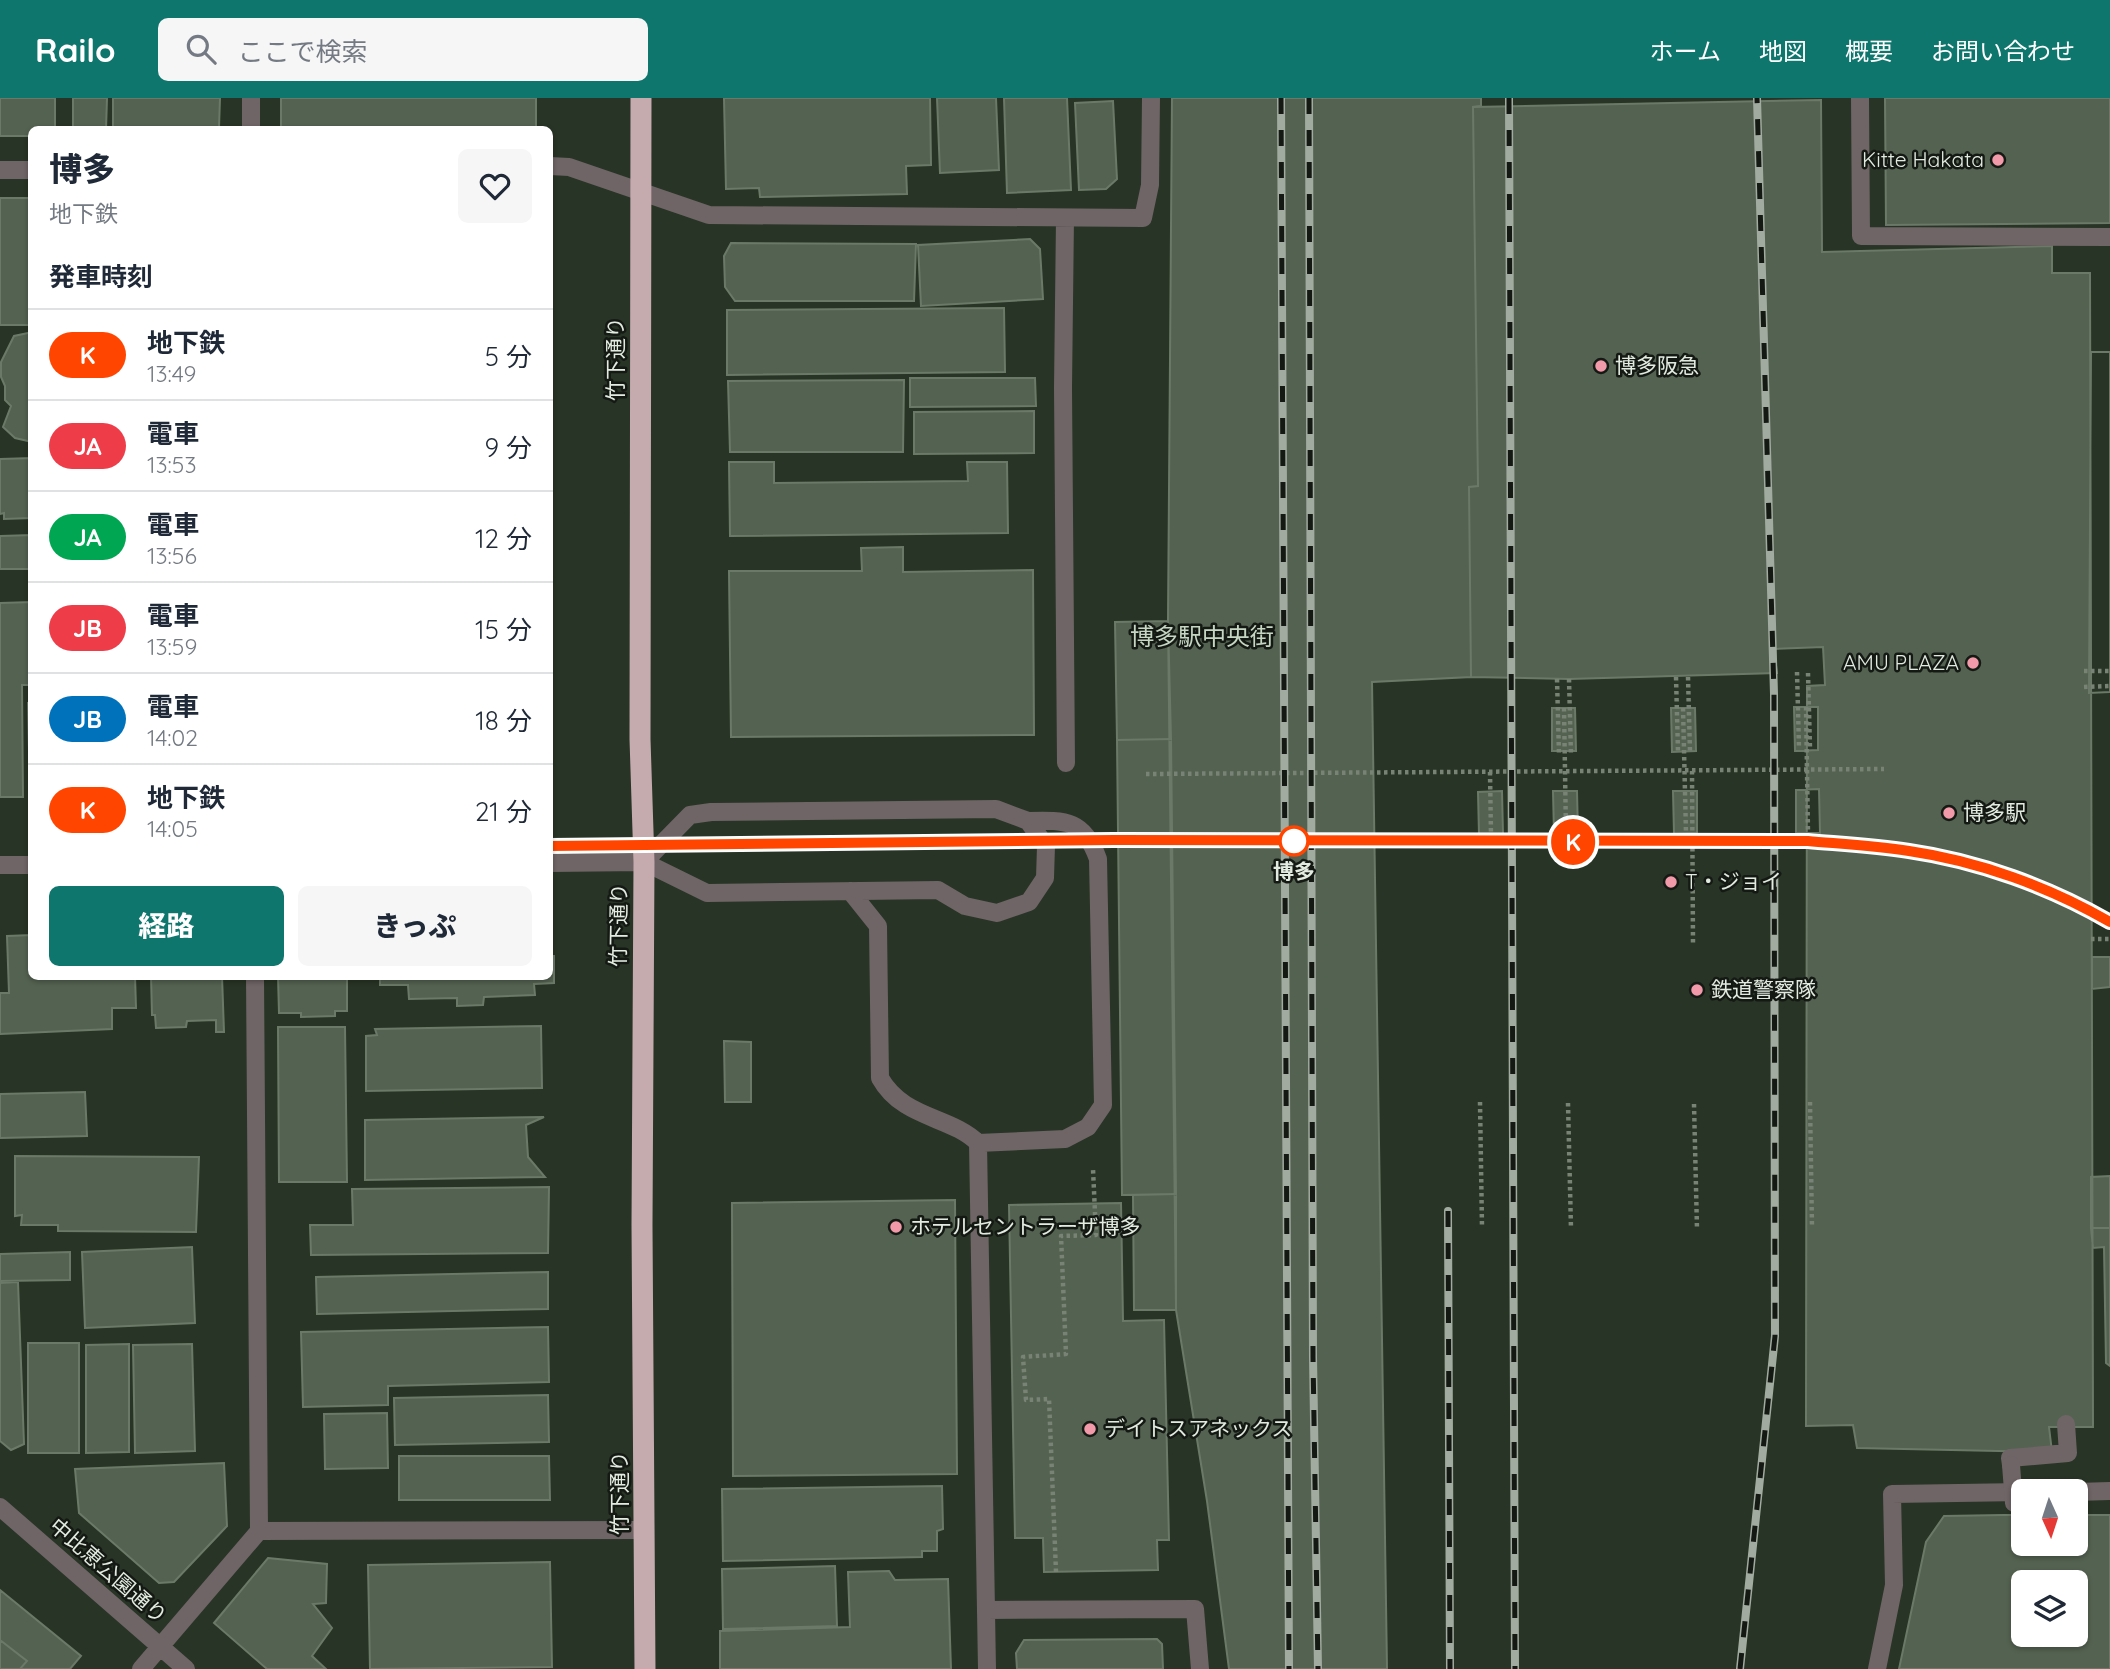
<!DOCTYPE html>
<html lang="ja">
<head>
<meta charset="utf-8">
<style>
	body { margin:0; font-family:Quicksand,"Noto Sans JP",sans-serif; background:#f6f6f7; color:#1f2937; height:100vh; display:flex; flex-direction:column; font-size:26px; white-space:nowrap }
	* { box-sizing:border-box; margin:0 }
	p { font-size:23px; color:#747a83 }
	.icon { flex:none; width:38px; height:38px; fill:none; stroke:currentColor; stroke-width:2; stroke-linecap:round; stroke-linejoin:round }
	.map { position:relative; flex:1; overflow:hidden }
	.details { position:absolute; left:28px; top:28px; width:525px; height:854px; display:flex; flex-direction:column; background:#fff; border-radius:10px; box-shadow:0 2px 5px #0004 }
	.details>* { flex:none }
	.badge { padding:0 14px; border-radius:23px; font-size:24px; line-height:46px }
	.needle { width:46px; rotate:177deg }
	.fabs { position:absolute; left:2011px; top:1381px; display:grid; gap:14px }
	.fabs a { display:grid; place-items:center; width:77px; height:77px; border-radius:10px; background:#fff; box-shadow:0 2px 5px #0004; font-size:35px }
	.map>.badge { position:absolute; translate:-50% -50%; box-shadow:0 0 0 4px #fff }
	h2 { padding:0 21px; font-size:26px; line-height:63px }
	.round { display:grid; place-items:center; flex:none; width:74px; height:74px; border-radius:10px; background:#f6f6f7 }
	.summary { display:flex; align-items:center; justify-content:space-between; height:119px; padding:0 21px }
	h1 { font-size:33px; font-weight:800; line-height:52px }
	.primary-button { display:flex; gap:14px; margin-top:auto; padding:14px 21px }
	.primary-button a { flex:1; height:80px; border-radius:10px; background:#0f766e; color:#fff; font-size:28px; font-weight:800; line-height:80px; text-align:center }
	.primary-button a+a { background:#f6f6f7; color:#1f2937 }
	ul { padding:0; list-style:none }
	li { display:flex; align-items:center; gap:21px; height:91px; padding:0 21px; border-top:2px solid #e0e1e3 }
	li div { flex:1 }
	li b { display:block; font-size:26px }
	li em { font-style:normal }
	li .badge { min-width:77px; font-weight:700; text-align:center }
	header { display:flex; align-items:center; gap:42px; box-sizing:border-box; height:98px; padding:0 35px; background:#0f766e; color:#fff }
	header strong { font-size:33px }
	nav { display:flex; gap:38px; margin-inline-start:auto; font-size:24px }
	.search { width:490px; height:63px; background:#f6f6f7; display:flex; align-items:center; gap:18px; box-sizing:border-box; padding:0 24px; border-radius:10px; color:#747a83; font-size:26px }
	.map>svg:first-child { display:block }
	.building { fill:#546251; stroke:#6b7a68; stroke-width:2; fill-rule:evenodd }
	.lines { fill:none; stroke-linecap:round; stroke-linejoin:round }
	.path { stroke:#788275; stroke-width:4.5; stroke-dasharray:3.5 3.5; stroke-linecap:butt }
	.minor { stroke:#6f6466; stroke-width:18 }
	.highway { stroke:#c5aaae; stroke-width:21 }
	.rail-casing { stroke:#a2ab9f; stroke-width:8 }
	.rail { stroke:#141a13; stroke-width:5; stroke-dasharray:16; stroke-linecap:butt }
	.minor-bridge { stroke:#6f6466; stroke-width:18 }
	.line-casing { stroke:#fff; stroke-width:16 }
	.line { stroke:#ff4500; stroke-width:10 }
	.poi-dot { fill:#f39aaa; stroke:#141a13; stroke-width:2.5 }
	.stop-dot { fill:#fff; stroke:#ff4500; stroke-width:3.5 }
	.labels { text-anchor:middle; stroke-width:5; stroke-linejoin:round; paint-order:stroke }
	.poi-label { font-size:21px; fill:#e3ebe1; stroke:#141a13; text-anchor:start }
	.street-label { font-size:21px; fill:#e3ebe1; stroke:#141a13 }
	.stop-label { font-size:21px; font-weight:bold; fill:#e3ebe1; stroke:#141a13 }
	.quarter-label { font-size:24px; fill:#c5d6c2; stroke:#141a13 }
</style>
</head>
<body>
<header>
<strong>Railo</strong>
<div class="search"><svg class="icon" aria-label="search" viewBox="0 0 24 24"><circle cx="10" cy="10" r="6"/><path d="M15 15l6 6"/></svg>ここで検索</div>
<nav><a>ホーム</a><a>地図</a><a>概要</a><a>お問い合わせ</a></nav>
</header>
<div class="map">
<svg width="2110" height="1571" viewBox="0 0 2110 1571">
	<rect width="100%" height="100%" fill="#283425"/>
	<!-- building -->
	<path class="building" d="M 0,0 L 55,0 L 55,32 L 32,32 L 32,38 L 0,38 Z
		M 73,0 L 107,0 L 106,32 L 73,32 Z
		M 113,0 L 220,0 L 219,30 L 113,32 Z
		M 281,0 L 536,0 L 536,32 L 281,32 Z
		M 724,0 L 930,0 L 931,67 L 906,68 L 907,96 L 760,99 L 759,90 L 726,91 Z
		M 937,0 L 996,0 L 999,72 L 940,75 Z
		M 1004,0 L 1067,0 L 1071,92 L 1007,95 Z
		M 1172,0 L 1481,0 L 1481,8 L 1473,9 L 1478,388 L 1469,389 L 1471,579 L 1372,584 L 1387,1571 L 1229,1571 L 1207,1403 L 1176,1212 L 1168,523 Z
		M 1885,0 L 2110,0 L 2110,125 L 1886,127 Z
		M 1821,2 L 1822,154 L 2052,148 L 2052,175 L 2090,175 L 2093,1329 L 2049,1329 L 2052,1354 L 1857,1350 L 1853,1327 L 1806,1328 L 1807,588 L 1825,587 L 1823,549 L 1774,551 L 1777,575 L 1569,581 L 1471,579 L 1469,389 L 1478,388 L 1473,9 Z
		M 1113,3 L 1117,81 L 1106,91 L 1079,92 L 1075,5 Z
		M 0,100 L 32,100 L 32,227 L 0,227 Z
		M 1030,141 L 1040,151 L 1043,201 L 921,208 L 918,147 Z
		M 731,145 L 916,146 L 914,203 L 735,203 L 725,189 L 724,158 Z
		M 1004,210 L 1005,274 L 727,277 L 727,212 Z
		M 28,235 L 32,235 L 32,344 L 15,340 L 3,329 L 11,308 L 5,302 L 5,288 L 1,279 L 1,264 L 14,238 Z
		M 2091,254 L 2110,254 L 2110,594 L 2089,595 Z
		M 2091,254 L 2110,254 L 2110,594 L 2089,595 Z
		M 910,280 L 1035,280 L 1036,308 L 910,309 Z
		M 904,282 L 903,354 L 730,354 L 728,283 Z
		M 1034,313 L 1034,355 L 914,356 L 914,314 Z
		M 32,360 L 32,420 L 4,421 L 4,415 L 0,416 L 0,361 Z
		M 729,364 L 774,364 L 774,385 L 968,383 L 967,364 L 1007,364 L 1008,435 L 730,438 Z
		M 32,437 L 32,471 L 0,471 L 0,438 Z
		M 903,449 L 903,474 L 1033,472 L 1034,637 L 731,639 L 729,473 L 862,473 L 861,450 Z
		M 32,504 L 32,587 L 22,587 L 23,699 L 0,699 L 0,505 Z
		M 1168,523 L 1171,641 L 1117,642 L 1115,524 Z
		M 28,605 L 32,605 L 32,701 L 30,701 Z
		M 1794,609 L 1818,609 L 1818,652 L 1795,653 Z
		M 1552,610 L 1575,610 L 1576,653 L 1552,653 Z
		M 1671,610 L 1695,610 L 1696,653 L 1672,654 Z
		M 1171,641 L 1176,1096 L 1122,1097 L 1117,642 Z
		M 1819,691 L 1820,735 L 1796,735 L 1796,692 Z
		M 1502,693 L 1503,736 L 1479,737 L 1478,694 Z
		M 1553,693 L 1577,693 L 1578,736 L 1554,736 Z
		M 1673,693 L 1697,693 L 1697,735 L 1674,736 Z
		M 32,837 L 32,878 L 135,878 L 136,910 L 112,910 L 112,931 L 0,936 L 0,895 L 9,895 L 7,838 Z
		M 550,858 L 554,858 L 554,885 L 534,886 L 535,897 L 484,899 L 483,907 L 457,908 L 457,900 L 409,901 L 408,887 L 380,887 L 380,878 L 550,878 Z
		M 2092,859 L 2110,859 L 2110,889 L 2092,891 Z
		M 151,878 L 222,878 L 224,934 L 216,934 L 216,922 L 187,923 L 186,929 L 156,930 L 155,917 L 152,917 Z
		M 278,878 L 347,878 L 347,913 L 335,913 L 335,918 L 301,919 L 301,915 L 279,915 Z
		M 541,928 L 542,990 L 366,993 L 366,938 L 377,937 L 375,931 Z
		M 278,929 L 345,929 L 347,1084 L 279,1084 Z
		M 724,943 L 751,944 L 751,1004 L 725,1004 Z
		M 85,994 L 87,1038 L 0,1040 L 0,996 Z
		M 544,1019 L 526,1027 L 528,1059 L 545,1079 L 365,1082 L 365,1022 Z
		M 15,1058 L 199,1059 L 196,1134 L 58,1133 L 58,1127 L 21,1127 L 22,1117 L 15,1118 Z
		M 2110,1078 L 2110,1130 L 2091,1130 L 2091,1079 Z
		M 549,1089 L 548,1155 L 311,1157 L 310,1127 L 353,1127 L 352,1091 Z
		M 1176,1096 L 1176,1212 L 1134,1212 L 1133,1097 Z
		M 955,1102 L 957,1376 L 733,1378 L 732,1105 Z
		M 1121,1105 L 1123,1223 L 1164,1222 L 1169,1442 L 1157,1442 L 1158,1472 L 1044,1474 L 1043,1440 L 1015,1440 L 1009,1107 Z
		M 2091,1130 L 2110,1130 L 2110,1268 L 2106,1265 L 2104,1149 L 2093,1150 Z
		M 192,1149 L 195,1225 L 85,1230 L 82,1154 Z
		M 70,1154 L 70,1182 L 0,1183 L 0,1156 Z
		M 548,1174 L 548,1211 L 317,1216 L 316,1179 Z
		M 18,1184 L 24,1346 L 11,1352 L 0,1343 L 0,1185 Z
		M 548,1229 L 549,1284 L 388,1288 L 388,1307 L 303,1309 L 301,1234 Z
		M 28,1245 L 79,1245 L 79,1355 L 28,1355 Z
		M 129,1246 L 129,1354 L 86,1355 L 86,1247 Z
		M 192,1246 L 195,1353 L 135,1355 L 133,1247 Z
		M 548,1297 L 549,1344 L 395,1347 L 394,1300 Z
		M 387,1315 L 388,1370 L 325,1371 L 324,1316 Z
		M 399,1358 L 549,1358 L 550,1402 L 399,1402 Z
		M 224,1365 L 227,1428 L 174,1484 L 159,1485 L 79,1415 L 75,1371 Z
		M 942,1388 L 943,1431 L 937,1433 L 937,1453 L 922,1453 L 922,1459 L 723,1463 L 722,1391 Z
		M 2003,1417 L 2023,1417 L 2023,1446 L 2076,1446 L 2076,1417 L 2110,1417 L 2110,1571 L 1899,1571 L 1926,1444 L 1944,1418 ZM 2023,1484 L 2076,1484 L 2076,1536 L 2023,1536 Z
		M 268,1460 L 327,1466 L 326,1505 L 313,1506 L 332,1530 L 312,1558 L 326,1571 L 267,1571 L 214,1525 Z
		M 550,1464 L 552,1569 L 370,1571 L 368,1467 Z
		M 835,1468 L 837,1528 L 723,1531 L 722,1471 Z
		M 889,1473 L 895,1482 L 948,1481 L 951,1571 L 720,1571 L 720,1533 L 850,1529 L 848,1474 Z
		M 0,1492 L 81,1558 L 70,1571 L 20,1571 L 27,1563 L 0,1542 Z
		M 1157,1541 L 1162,1546 L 1163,1571 L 1017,1571 L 1016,1555 L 1024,1542 Z
		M 0,1542 L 27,1563 L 20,1571 L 0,1571 Z"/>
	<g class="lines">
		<!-- path -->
		<path class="path" d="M 2084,573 L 2110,573
			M 1797,574 L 1799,650
			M 1808,575 L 1810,650
			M 1676,579 L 1678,654
			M 1688,579 L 1690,654
			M 1557,581 L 1559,657
			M 1569,581 L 1571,657
			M 2084,589 L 2110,588
			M 1806,609 L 1808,735
			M 1564,610 L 1566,736
			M 1683,610 L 1686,736
			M 1692,673 L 1693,846
			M 1490,674 L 1491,737
			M 1146,676 L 1884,671
			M 2091,841 L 2110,841
			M 1480,1004 L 1482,1129
			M 1810,1004 L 1812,1130
			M 1568,1005 L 1571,1131
			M 1694,1006 L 1697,1131
			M 1056,1474 L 1049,1301 L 1026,1302 L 1023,1259 L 1066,1256 L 1061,1138 L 1096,1137 L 1093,1071"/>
		<!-- minor -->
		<path class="minor" d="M 251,0 L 251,32
			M 1860,0 L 1861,138 L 2110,139
			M 550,68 L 569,69 L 709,117 L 1143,120 L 1150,87 L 1151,0
			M 0,72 L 32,72
			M 1065,120 L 1063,290 L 1066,665
			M 550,765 L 644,764 L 707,795 L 938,792 L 965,808 L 997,815 L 1029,804 L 1045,780 L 1046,748 L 1028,723 L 996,711 L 711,714 L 690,717 L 644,764
			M 0,767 L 32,767
			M 850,793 L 878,828 L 880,980 C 903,1021 951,1018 978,1045 L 987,1571
			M 978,1045 L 1065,1041 L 1088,1029 L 1103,1007 L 1098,761 C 1084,722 1067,722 1028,723
			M 2011,1367 L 2010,1360 L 2068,1355 L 2066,1326
			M 2076,1394 L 2110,1393
			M 0,1409 L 186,1571
			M 259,1433 L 645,1432
			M 987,1512 L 1195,1511 L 1200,1571
			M 141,1571 L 259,1433 L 255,878
			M 1877,1571 L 1894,1487 L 1892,1396 L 2023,1394"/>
		<!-- highway -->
		<path class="highway" d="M 641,0 L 640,641 L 644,764 L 642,1127 L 645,1571"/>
		<defs>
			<path id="rail" d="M 1281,0 L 1289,1571
				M 1309,0 L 1313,1259 L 1318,1571
				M 1509,0 L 1515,1571
				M 1448,1113 L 1450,1571
				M 1740,1571 L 1775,1238 L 1774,596 L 1757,0"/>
		</defs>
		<!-- rail casing -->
		<use href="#rail" class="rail-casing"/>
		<!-- rail -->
		<use href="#rail" class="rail"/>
		<!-- minor-bridge -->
		<path class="minor-bridge" d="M 2011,1367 L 2014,1405 L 2023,1405"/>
	</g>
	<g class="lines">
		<defs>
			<path id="line" d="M 550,748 L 1114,742 L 1808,743 C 1842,746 1876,748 1909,753 C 1978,763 2050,789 2110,824"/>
		</defs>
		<!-- line casing -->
		<use href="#line" class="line-casing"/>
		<!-- line -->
		<use href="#line" class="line"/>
	</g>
	<!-- markers -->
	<g class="poi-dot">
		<circle cx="1998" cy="62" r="7"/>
		<circle cx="1601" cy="268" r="7"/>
		<circle cx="1973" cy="565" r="7"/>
		<circle cx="1949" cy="715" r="7"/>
		<circle cx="1671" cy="784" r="7"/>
		<circle cx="1697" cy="892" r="7"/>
		<circle cx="896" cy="1129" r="7"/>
		<circle cx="1090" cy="1331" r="7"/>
	</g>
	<circle class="stop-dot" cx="1294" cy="743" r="14"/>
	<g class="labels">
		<!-- poi labels -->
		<g class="poi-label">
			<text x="1984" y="69" text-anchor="end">Kitte Hakata</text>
			<text x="1615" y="275">博多阪急</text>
			<text x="1959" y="572" text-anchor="end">AMU PLAZA</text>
			<text x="1963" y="722">博多駅</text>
			<text x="1685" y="791">T・ジョイ</text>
			<text x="1711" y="899">鉄道警察隊</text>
			<text x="910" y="1136">ホテルセントラーザ博多</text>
			<text x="1104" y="1338">デイトスアネックス</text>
		</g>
		<!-- street labels -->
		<g class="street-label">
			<text transform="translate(616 261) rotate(-90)" y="7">竹下通り</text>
			<text transform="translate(619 827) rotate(-89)" y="7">竹下通り</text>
			<text transform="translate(620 1395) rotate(-90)" y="7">竹下通り</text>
			<text transform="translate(108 1473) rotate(41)" y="7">中比恵公園通り</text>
		</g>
		<!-- stop labels -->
		<g class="stop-label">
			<text x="1294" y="781">博多</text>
		</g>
		<!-- quarter labels -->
		<g class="quarter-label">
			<text x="1202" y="547">博多駅中央街</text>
		</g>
	</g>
</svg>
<div class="fabs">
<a><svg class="needle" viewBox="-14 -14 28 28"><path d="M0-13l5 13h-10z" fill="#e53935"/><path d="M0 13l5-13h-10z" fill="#747a83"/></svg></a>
<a><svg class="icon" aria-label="layers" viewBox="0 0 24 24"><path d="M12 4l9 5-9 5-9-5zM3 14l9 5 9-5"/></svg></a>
</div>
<b class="badge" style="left:1573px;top:744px;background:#ff4500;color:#fff">K</b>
<section class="details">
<div class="summary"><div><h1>博多</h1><p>地下鉄</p></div><a class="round"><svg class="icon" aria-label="heart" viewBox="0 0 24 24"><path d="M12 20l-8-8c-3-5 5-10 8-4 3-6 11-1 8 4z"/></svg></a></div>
<h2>発車時刻</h2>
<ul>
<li><span class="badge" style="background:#ff4500;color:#fff">K</span><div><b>地下鉄</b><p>13:49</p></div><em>5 分</em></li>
<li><span class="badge" style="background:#ee3d49;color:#fff">JA</span><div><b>電車</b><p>13:53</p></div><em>9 分</em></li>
<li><span class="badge" style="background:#00a651;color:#fff">JA</span><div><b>電車</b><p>13:56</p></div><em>12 分</em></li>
<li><span class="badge" style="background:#ee3d49;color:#fff">JB</span><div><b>電車</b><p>13:59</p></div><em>15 分</em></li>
<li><span class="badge" style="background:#0072bc;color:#fff">JB</span><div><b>電車</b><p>14:02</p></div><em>18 分</em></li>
<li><span class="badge" style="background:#ff4500;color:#fff">K</span><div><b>地下鉄</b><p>14:05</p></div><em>21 分</em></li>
</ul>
<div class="primary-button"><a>経路</a><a>きっぷ</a></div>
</section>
</div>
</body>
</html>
